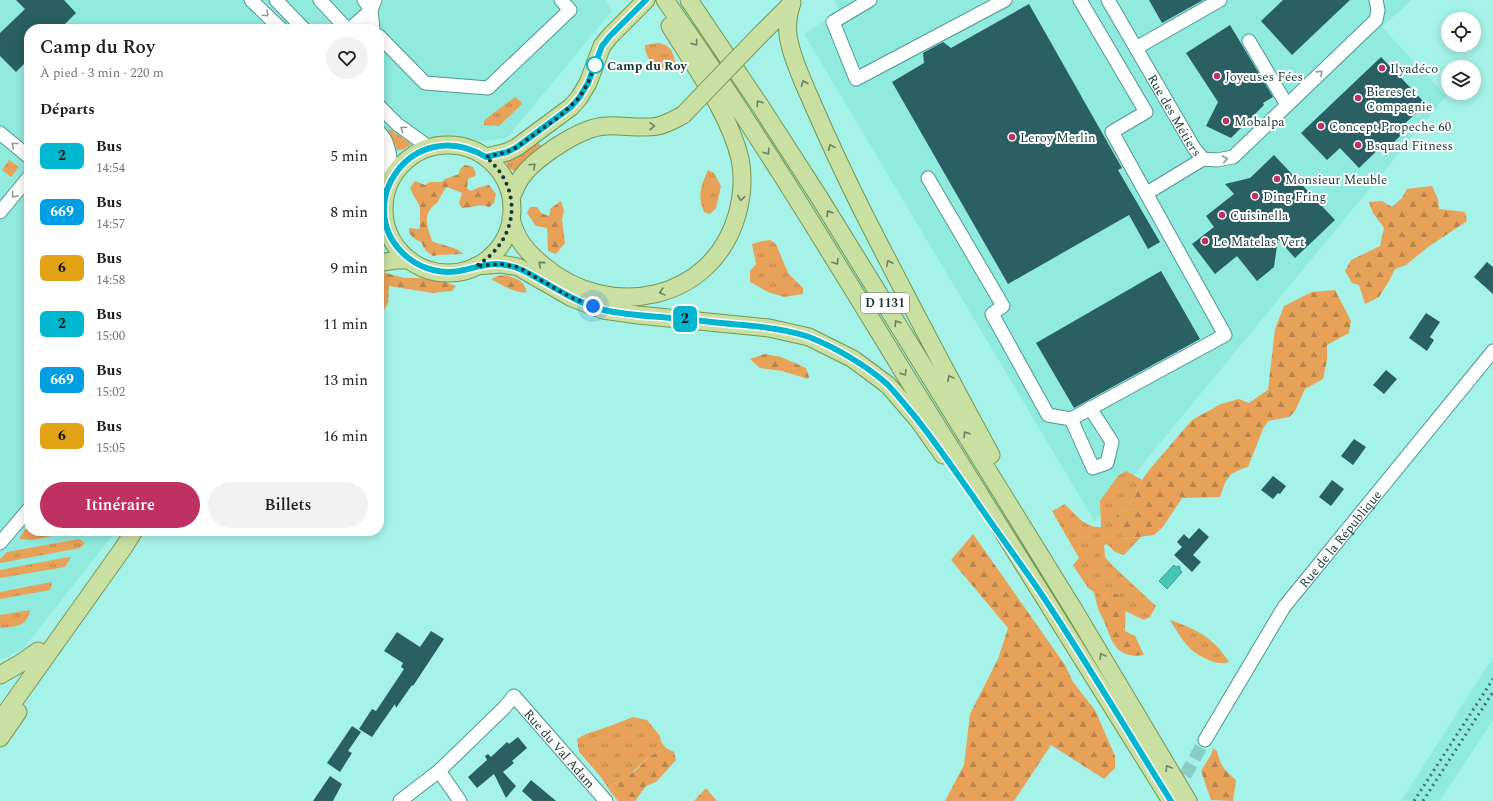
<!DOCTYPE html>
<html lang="fr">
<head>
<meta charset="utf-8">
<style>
	body { margin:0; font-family:Spectral,serif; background:#f2f2f2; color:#202124; height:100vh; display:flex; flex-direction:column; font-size:15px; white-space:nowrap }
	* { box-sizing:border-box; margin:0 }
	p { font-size:13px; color:#757577 }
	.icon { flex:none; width:22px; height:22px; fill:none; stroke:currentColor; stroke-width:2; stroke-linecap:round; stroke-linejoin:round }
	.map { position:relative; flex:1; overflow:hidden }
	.panel { position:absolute; left:24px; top:24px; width:360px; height:512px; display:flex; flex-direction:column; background:#fff; border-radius:16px; box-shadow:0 2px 10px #0003 }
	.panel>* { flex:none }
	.badge { padding:0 8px; border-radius:6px; font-size:14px; line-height:26px }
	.controls { position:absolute; left:1441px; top:12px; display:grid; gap:8px }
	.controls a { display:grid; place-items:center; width:40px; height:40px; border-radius:50%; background:#fff; box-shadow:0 2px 10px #0003; font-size:20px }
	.you { position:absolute; width:20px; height:20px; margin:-10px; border:3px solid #fff; border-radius:50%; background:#1a73e8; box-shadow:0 0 0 6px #1a73e833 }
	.map>.badge { position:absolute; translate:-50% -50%; box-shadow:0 0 0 2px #fff }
	h2 { padding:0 16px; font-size:15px; line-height:36px }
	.round { display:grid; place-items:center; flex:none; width:42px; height:42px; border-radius:21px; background:#f2f2f2 }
	.overview { display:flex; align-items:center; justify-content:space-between; height:68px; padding:0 16px }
	h1 { font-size:19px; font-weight:600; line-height:30px }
	.cta { display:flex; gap:8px; margin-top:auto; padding:8px 16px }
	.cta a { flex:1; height:46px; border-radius:24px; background:#be3162; color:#fff; font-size:16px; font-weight:600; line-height:46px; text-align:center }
	.cta a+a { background:#f2f2f2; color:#202124 }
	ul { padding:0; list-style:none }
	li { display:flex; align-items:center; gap:12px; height:56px; padding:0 16px }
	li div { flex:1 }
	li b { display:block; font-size:15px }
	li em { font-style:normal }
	li .badge { min-width:44px; font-weight:700; text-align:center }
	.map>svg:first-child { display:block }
	.built { fill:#90eadd }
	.grass { fill:url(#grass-tufts) }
	.forest { fill:url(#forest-firs) }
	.water { fill:#46c6b7; stroke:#389b90 }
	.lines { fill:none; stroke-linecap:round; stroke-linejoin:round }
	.stream { stroke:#389b90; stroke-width:3.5 }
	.building { fill:#2a5f64 }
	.minor-tunnel { stroke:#89cec4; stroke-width:13; stroke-dasharray:13 6; stroke-linecap:butt }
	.minor-casing { stroke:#4a988e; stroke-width:15 }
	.major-casing { stroke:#759653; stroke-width:19 }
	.minor { stroke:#fff; stroke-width:13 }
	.major { stroke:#cadfa2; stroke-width:17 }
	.rail { stroke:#45736d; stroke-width:3; stroke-dasharray:2 4; stroke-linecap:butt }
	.major-bridge-casing { stroke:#759653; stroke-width:19; stroke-linecap:butt }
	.major-bridge { stroke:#cadfa2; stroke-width:17 }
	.oneway { stroke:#8c9c9a }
	.oneway2 { stroke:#688366 }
	.line-casing { stroke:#fff; stroke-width:9 }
	.line { stroke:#01b7cf; stroke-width:6 }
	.walk { stroke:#183834; stroke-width:4; stroke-dasharray:0 7.2 }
	.stop-dot { fill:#fff; stroke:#01b7cf; stroke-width:2 }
	.poi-dot { fill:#be3162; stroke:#fff; stroke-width:1.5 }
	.labels { text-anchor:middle; stroke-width:4; stroke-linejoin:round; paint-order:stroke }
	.shield { fill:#fff; stroke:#5d7471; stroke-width:1 }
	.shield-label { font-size:12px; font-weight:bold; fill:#183834 }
	.stop-label { font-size:13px; font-weight:bold; fill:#183834; stroke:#fff; text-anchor:start }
	.poi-label { font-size:13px; fill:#183834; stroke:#fff; text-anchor:start }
	.street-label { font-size:13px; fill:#183834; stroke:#fff }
</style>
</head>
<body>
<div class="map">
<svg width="1493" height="801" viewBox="0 0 1493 801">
	<defs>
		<pattern id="grass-tufts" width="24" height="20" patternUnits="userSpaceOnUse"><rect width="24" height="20" fill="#e8a158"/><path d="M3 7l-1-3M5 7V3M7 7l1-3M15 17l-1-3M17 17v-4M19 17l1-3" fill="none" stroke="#bb844a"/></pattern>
		<pattern id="forest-firs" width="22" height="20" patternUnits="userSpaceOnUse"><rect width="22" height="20" fill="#e8a158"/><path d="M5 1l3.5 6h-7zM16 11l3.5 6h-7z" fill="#bb844a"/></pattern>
	</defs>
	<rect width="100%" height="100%" fill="#a5f3e8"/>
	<!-- built -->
	<path class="built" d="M 0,0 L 605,0 L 612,11 L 506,139 L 401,146 L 381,183 L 379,190 L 379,29 L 29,29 L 29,531 L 116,531 L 23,649 L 0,660 Z
		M 834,0 L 1412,0 L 1382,27 L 1446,96 L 1095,522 L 804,34 L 839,11 Z
		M 1493,657 L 1493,720 L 1489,726 L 1440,801 L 1401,801 Z"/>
	<!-- grass -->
	<path class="grass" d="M 658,43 C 673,45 675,57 676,70 L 674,72 C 670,72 665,72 661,71 C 653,67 644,54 645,45 Z
		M 515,97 L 520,101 L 522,104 L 499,126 L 484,125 L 484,121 L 487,118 Z
		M 390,129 L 410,143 L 410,145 L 402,150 L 397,150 L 388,130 Z
		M 539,143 L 543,149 L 517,171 C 511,171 507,167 506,161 L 514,159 Z
		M 9,160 L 19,167 L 11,177 L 2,170 Z
		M 708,170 L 714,173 L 721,186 L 716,208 L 710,214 L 704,212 C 697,195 701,186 708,170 Z
		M 770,240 L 776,244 L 788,273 L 803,288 L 803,294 L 784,297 L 768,292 L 750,282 L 750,271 L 756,264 L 752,244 L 762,241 Z
		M 1126,471 L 1142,480 L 1128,508 L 1116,516 L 1123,539 L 1141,537 L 1124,555 L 1115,552 L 1107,544 L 1104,545 L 1105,557 L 1113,566 L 1156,606 L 1150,617 L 1144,620 L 1125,611 L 1125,606 L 1107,590 L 1098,609 L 1094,592 L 1088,588 L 1073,565 L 1079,558 L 1052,511 L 1065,504 C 1074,514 1087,529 1101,527 L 1100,501 L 1118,476 Z
		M 29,526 L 29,531 L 74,531 L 33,540 L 19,539 L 24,531 Z
		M 79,539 L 85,543 L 80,548 L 0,563 L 0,559 L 7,552 Z
		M 69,557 L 71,557 L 65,567 L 0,578 L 0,570 Z
		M 52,582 L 50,590 L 0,599 L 0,592 Z
		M 30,610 C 27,628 15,626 0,628 L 0,615 Z
		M 1170,620 C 1196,629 1213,637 1229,662 C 1218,667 1201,657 1193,651 C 1184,644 1176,630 1170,620 Z
		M 633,717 L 647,720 L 660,736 L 661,742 L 666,748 L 650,756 L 626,778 L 614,784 L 610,791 L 601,777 L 579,752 L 577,739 L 586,734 L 610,726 Z"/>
	<!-- forest -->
	<path class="forest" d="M 465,165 L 473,167 L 476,174 L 475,176 L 468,179 L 467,189 L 471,191 L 480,187 L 489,185 L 496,194 L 494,203 L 489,207 C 478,203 473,208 462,208 L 459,203 L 462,193 L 447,187 C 442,192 441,197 437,203 C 434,205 431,207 430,210 C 423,219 429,231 432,241 C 442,246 456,246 463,254 L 438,255 L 433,256 L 426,251 L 421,242 L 415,239 L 409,233 L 409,228 L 419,229 L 420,226 L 420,207 L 410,188 L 415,181 L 425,185 L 430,182 L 442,182 L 445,179 L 459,174 L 460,169 Z
		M 1432,186 L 1438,199 L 1439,209 L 1465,212 L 1467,221 L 1428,247 L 1406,265 L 1395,269 L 1389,281 L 1379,297 L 1365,304 L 1359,285 L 1352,283 L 1345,271 L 1351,260 L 1380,246 L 1384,228 L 1373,213 L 1369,202 L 1382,201 L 1392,207 L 1402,198 L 1407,189 Z
		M 561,201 L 564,210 L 562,220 L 565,243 L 556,254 L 548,251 L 547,228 L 536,226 L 527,213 L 530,207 L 537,207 L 541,213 L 549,216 L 551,208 Z
		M 379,271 L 404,278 L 419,278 L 442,281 L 456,286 L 452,291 L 432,293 L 389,286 L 388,303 L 379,318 Z
		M 506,275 C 517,279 523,279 527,292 C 518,295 500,284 491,279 L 498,276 Z
		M 1335,290 L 1351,321 L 1349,333 L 1327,345 L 1327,360 L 1323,379 L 1305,389 L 1295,411 L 1289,417 L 1268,421 L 1263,429 L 1248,467 C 1228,473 1227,477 1220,497 L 1182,498 L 1163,527 L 1154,535 L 1123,539 L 1116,525 L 1116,516 L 1128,508 L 1142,480 L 1150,469 L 1192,420 L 1221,404 L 1239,399 L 1249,403 L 1268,390 L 1275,329 L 1284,306 L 1312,292 Z
		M 765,354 L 781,357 L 806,368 L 809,377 L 808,379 L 782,371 L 760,368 L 750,359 Z
		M 973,534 L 1065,665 L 1073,682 L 1095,710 L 1115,756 L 1115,768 L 1104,779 L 1051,745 L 1014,801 L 945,801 L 964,765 L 970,714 L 998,659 L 1008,628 L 951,560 Z
		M 1107,590 C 1130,597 1125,611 1125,631 L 1135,636 L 1144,655 C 1118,659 1112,644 1105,623 C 1103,618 1100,614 1098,609 Z
		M 666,748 L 674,752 L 676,760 L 656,782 L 646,786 L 635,801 L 618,801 L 610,791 L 614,784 L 624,779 L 636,770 L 650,756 Z
		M 1213,748 L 1217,751 C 1220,766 1225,770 1236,780 L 1233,801 L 1211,800 L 1201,771 L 1211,755 Z
		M 706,788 L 717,801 L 694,801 Z"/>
	<!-- water -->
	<path class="water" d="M 1174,565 L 1176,567 L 1178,566 L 1180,567 L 1180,570 L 1182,572 L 1167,589 L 1159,581 Z"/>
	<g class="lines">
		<!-- stream -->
		<path class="stream" d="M 379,304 L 381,301"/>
	</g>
	<!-- building -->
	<path class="building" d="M 16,0 L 64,0 L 76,13 L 60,29 L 29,29 L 29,59 L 16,72 L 0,56 L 0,33 L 25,9 Z
		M 1149,0 L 1203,0 L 1162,23 Z
		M 1283,0 L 1350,0 L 1292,55 L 1261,21 Z
		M 1029,4 L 1122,168 L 1118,170 L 1160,242 L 1148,249 L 1129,215 L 1008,284 L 892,82 L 924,63 L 923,53 L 943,42 L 951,48 Z
		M 1230,25 L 1273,97 L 1263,103 L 1264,105 L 1231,138 L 1206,126 L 1218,102 L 1186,53 Z
		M 1381,57 L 1426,104 L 1399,129 L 1403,133 L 1390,146 L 1386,142 L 1359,168 L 1340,148 L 1327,160 L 1301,133 Z
		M 1274,155 L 1335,220 L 1295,258 L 1278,239 L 1274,267 L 1257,281 L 1237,256 L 1215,274 L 1192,244 L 1214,227 L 1206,216 L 1234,194 L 1225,184 L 1250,178 Z
		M 1487,262 L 1493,267 L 1493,294 L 1474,277 Z
		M 1161,271 L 1200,339 L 1074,408 L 1036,343 Z
		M 1426,313 L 1440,322 L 1430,337 L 1434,340 L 1427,351 L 1409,338 Z
		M 1386,370 L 1397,379 L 1384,394 L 1373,385 Z
		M 1354,439 L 1366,447 L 1353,465 L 1341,456 Z
		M 1273,476 L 1286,486 L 1280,494 L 1278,493 L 1273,499 L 1261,490 Z
		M 1332,480 L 1344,489 L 1331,506 L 1319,497 Z
		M 1199,528 L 1209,537 L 1193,555 L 1201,562 L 1192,572 L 1174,555 L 1182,547 L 1177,542 L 1184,534 L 1189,539 Z
		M 431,631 L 444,639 L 413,686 L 412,685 L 396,708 L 395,704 L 372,737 L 359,729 L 372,709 L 376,711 L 404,669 L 401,667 L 403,663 L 384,651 L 397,632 L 420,647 Z
		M 352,726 L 361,732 L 348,751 L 352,753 L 340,772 L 327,763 Z
		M 518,737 L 527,748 L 512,761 L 514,763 L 503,772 L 516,786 L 506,798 L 494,774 L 477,788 L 468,777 L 487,760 L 485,756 L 488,754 L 491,757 L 507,742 L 509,744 Z
		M 330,776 L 342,784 L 333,801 L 313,801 Z
		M 531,780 L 556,801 L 533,801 L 522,791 Z"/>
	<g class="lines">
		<!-- minor-tunnel -->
		<path class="minor-tunnel" d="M 1176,792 L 1205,740"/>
		<defs>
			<g id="minor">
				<path d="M 251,0 L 281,29"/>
				<path d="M 276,0 L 304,29"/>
				<path d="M 320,0 L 347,29"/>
				<path d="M 364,0 L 371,10 L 373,29"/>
				<path d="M 870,0 L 833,22 L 856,79 L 1005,0"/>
				<path id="s1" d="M 1108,0 L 1194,148 L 1203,159 L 1217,160 L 1233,157 L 1376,20 L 1378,10 L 1376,0"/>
				<path d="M 350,29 L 371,10 L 375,0"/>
				<path d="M 379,36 L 425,83 L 488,88 L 570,10 L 561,0"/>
				<path d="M 1249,41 L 1287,105"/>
				<path d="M 1136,48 L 1220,0"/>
				<path d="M 379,106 L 397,124 L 430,148"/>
				<path d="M 379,132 C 392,144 390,164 391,181"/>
				<path d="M 0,133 L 29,157"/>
				<path d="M 928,178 L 1003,306 L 992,314 L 1048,415 L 1071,419 L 1225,335 L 1112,132 L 1146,112 L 1080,0"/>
				<path d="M 1147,193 L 1203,159"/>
				<path d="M 0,212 L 29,177"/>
				<path d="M 1071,419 L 1093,468 L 1107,463 L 1112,442 L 1090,408"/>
				<path d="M 0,543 L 29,509"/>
				<path id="s2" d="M 1205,740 L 1284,607 L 1493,351"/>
				<path d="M 439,771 L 460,801"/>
				<path id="s3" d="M 400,801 L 439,771 L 504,708 L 514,696 L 606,801"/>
			</g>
			<path id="major" d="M 665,0 C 752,123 830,252 909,381 C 996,521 1083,661 1171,801
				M 689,0 L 761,107 L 819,197 L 1074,610 L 1188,801
				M 792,3 C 787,17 786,31 790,45 C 795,66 805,86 814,107 C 830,144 847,180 865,216 C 906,296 948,376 991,455
				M 760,35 L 791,4
				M384 209a64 64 0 1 1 128 0a64 64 0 1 1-128 0Z
				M 486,157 L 507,152 L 517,147 L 571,107 L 579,98 L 588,83 L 602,46 L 610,36 L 646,0
				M 511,197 C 514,192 516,186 519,181 C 532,159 581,127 606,126 C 622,125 643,129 658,126 C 667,124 675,119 683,115
				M 511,218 C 516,240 527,252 544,266 C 609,321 712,302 737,215 C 742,197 744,178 740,159 C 730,115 694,65 670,26
				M 379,263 L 396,260 L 410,260
				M 476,266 L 501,264 L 518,267 L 572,298 L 603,310 L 638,315 L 769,328 L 809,337 L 853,359 L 888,385 L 919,421 L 943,455
				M 0,675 L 21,663 L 38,651
				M 0,721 L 124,547 L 134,531
				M 0,738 L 18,712"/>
		</defs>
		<!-- minor casing -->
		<use href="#minor" class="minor-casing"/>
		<!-- major casing -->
		<use href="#major" class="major-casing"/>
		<!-- minor -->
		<use href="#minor" class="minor"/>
		<!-- major -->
		<use href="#major" class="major"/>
		<!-- rail -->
		<path class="rail" d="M 1414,801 L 1493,679
			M 1423,801 L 1493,692"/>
		<defs>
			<path id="major-bridge" d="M 683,115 L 760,35"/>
		</defs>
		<!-- major-bridge casing -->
		<use href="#major-bridge" class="major-bridge-casing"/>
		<!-- major-bridge -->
		<use href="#major-bridge" class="major-bridge"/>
	</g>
	<!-- one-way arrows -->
	<defs><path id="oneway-chevron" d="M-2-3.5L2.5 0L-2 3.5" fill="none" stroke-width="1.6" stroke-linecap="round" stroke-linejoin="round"/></defs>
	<g class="oneway">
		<use href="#oneway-chevron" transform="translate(266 14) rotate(43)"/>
		<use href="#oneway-chevron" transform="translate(1320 73) rotate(-44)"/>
		<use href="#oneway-chevron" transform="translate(403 129) rotate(-146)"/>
		<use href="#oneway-chevron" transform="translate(14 145) rotate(-141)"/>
		<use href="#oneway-chevron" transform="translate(1225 159) rotate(-11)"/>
		<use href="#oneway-chevron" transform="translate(14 195) rotate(130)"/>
	</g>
	<g class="oneway2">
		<use href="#oneway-chevron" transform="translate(695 43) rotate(55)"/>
		<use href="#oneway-chevron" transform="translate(804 83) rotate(-113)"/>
		<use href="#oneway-chevron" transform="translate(759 103) rotate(-124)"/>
		<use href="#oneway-chevron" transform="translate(652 126) rotate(-2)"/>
		<use href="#oneway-chevron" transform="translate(831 147) rotate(-114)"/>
		<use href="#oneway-chevron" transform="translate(767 152) rotate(57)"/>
		<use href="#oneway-chevron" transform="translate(533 166) rotate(-43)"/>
		<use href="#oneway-chevron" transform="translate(741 198) rotate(99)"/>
		<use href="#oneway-chevron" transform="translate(829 213) rotate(-122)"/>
		<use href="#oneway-chevron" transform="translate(836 262) rotate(58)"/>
		<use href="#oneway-chevron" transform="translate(889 263) rotate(-117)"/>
		<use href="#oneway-chevron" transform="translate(541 264) rotate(-139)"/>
		<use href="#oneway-chevron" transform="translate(662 292) rotate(165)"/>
		<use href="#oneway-chevron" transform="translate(897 323) rotate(-122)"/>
		<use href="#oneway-chevron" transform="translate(904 373) rotate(58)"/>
		<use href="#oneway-chevron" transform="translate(950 378) rotate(-118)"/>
		<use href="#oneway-chevron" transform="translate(966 434) rotate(-122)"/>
		<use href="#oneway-chevron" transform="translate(1102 656) rotate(-121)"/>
		<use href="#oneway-chevron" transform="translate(1168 768) rotate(-121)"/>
	</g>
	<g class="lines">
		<defs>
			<path id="line" d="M 646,0 L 610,36 L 602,46 L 588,83 L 579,98 L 571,107 L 517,147 L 507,152 L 486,157 C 412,113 348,207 407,257 C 423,270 444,275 464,270 C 478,267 491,262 505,265 C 520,267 531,275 544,282 C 563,293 583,305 604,310 C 626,315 649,316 671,318 C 695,320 719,323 743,325 C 765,327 789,330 809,337 C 835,347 867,366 887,384 C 894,391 901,400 907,407 C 931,435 951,466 972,495 C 995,529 1019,561 1042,595 C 1087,662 1128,733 1171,801"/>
		</defs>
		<!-- line casing -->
		<use href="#line" class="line-casing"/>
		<!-- line -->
		<use href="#line" class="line"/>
		<!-- walk -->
		<path class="walk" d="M 593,306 L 572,298 L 518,267 L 501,264 L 476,266 C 519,240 524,189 486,157 L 507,152 L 517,147 L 560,116 L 579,98 L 588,83 L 595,65"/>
	</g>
	<!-- markers -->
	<circle class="stop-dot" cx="595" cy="65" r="8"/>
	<g class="poi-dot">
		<circle cx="1382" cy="68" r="4"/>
		<circle cx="1217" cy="76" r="4"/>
		<circle cx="1358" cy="98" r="4"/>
		<circle cx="1226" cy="121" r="4"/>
		<circle cx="1321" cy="126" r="4"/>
		<circle cx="1012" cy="137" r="4"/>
		<circle cx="1358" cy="145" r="4"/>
		<circle cx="1277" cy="179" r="4"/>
		<circle cx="1255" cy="196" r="4"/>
		<circle cx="1222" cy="215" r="4"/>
		<circle cx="1205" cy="241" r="4"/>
	</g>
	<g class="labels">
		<!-- shield labels -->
		<rect class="shield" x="861" y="293" width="48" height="20" rx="3"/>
		<g class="shield-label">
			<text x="885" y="307">D 1131</text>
		</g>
		<!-- stop labels -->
		<g class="stop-label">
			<text x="607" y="70">Camp du Roy</text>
		</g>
		<!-- poi labels -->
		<g class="poi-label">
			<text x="1390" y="73">Ilyadéco</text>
			<text x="1225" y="81">Joyeuses Fées</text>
			<text x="1366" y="96">Bieres et<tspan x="1366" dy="15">Compagnie</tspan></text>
			<text x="1234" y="126">Mobalpa</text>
			<text x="1329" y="131">Concept Propeche 60</text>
			<text x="1020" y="142">Leroy Merlin</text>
			<text x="1366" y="150">Bsquad Fitness</text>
			<text x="1285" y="184">Monsieur Meuble</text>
			<text x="1263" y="201">Ding Fring</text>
			<text x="1230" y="220">Cuisinella</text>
			<text x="1213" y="246">Le Matelas Vert</text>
		</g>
		<!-- street labels -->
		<g class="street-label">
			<text dy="5" stroke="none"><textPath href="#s1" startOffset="133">Rue des Métiers</textPath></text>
			<text dy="5" stroke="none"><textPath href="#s2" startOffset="243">Rue de la République</textPath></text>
			<text dy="5" stroke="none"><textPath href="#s3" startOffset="225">Rue du Val Adam</textPath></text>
		</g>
	</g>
</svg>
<div class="controls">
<a><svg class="icon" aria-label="locate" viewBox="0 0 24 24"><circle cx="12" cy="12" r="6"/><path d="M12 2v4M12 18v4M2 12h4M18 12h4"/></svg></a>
<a><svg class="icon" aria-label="layers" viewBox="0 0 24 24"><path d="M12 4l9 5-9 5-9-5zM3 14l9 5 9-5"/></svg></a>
</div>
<div class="you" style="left:593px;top:306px"></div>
<b class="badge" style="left:685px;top:319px;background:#01b7cf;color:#111">2</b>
<section class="panel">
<div class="overview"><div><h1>Camp du Roy</h1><p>À pied · 3 min · 220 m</p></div><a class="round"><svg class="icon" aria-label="heart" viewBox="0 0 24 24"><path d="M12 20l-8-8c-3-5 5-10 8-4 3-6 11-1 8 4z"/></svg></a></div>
<h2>Départs</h2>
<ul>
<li><span class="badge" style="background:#01b7cf;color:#111">2</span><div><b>Bus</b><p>14:54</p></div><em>5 min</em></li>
<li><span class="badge" style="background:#009fe3;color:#fff">669</span><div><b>Bus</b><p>14:57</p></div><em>8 min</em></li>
<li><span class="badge" style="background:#e1a215;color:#111">6</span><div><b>Bus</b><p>14:58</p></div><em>9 min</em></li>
<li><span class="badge" style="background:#01b7cf;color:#111">2</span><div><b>Bus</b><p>15:00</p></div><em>11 min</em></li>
<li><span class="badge" style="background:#009fe3;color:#fff">669</span><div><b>Bus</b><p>15:02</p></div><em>13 min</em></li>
<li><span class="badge" style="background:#e1a215;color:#111">6</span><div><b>Bus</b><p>15:05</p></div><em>16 min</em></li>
</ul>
<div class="cta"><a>Itinéraire</a><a>Billets</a></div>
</section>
</div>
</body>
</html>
